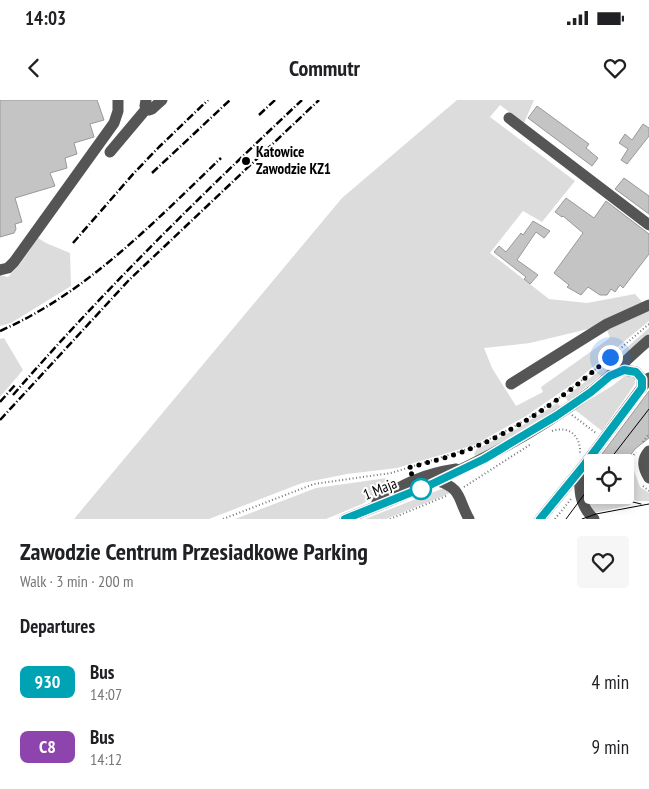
<!DOCTYPE html>
<html lang="en">
<head>
<meta charset="utf-8">
<style>
	body { margin:0; font-family:"PT Sans Narrow",sans-serif; background:#f6f6f6; color:#202124; height:100vh; display:flex; flex-direction:column; font-size:19px; white-space:nowrap }
	* { box-sizing:border-box; margin:0 }
	p { font-size:16px; color:#757577 }
	.icon { flex:none; width:28px; height:28px; fill:none; stroke:currentColor; stroke-width:2; stroke-linecap:round; stroke-linejoin:round }
	.map { position:relative; height:419px; overflow:hidden }
	.details { display:flex; flex-direction:column; background:#fff; flex:1 }
	.details>* { flex:none }
	.badge { padding:0 10px; border-radius:8px; font-size:18px; line-height:32px }
	.controls { position:absolute; left:584px; top:354px; display:grid; gap:10px }
	.controls a { display:grid; place-items:center; width:50px; height:50px; border-radius:5px; background:#fff; box-shadow:0 2px 12px #0003; font-size:25px }
	.you { position:absolute; width:25px; height:25px; margin:-12px; border:4px solid #fff; border-radius:50%; background:#1a73e8; box-shadow:0 0 0 8px #1a73e833 }
	.map>.badge { position:absolute; translate:-50% -50%; box-shadow:0 0 0 2px #fff }
	h2 { padding:0 20px; font-size:19px; line-height:45px }
	.round { display:grid; place-items:center; flex:none; width:52px; height:52px; border-radius:5px; background:#f6f6f6 }
	.overview { display:flex; align-items:center; justify-content:space-between; height:85px; padding:0 20px }
	h1 { font-size:24px; font-weight:800; line-height:38px }
	ul { padding:0; list-style:none }
	li { display:flex; align-items:center; gap:15px; height:65px; padding:0 20px }
	li div { flex:1 }
	li b { display:block; font-size:19px }
	li em { font-style:normal }
	li .badge { min-width:55px; font-weight:700; text-align:center }
	.status { display:flex; justify-content:space-between; align-items:center; height:35px; padding:0 25px; background:#fff; direction:ltr }
	.status svg { height:14px; fill:currentColor }
	header { display:flex; justify-content:space-between; align-items:center; height:65px; padding:0 20px; background:#fff; font-size:22px; font-weight:800 }
	.map>svg:first-child { display:block }
	.green { fill:#dcdcdc }
	.building { fill:#c4c4c4; stroke:#999 }
	.lines { fill:none; stroke-linecap:round; stroke-linejoin:round }
	.path { stroke:#777; stroke-width:2; stroke-dasharray:1 2.5; stroke-linecap:butt }
	.minor { stroke:#555; stroke-width:11 }
	.tram { stroke:#000; stroke-width:1 }
	.rail { stroke:#000; stroke-width:2.5; stroke-dasharray:8 2.5 1 2.5; stroke-linecap:butt }
	.line-casing { stroke:#fff; stroke-width:11 }
	.line { stroke:#00a3b4; stroke-width:8 }
	.walk { stroke:#000; stroke-width:5; stroke-dasharray:0 9 }
	.poi-dot { fill:#000; stroke:#fff; stroke-width:2 }
	.stop-dot { fill:#fff; stroke:#00a3b4; stroke-width:2.5 }
	.labels { text-anchor:middle; stroke-width:4; stroke-linejoin:round; paint-order:stroke }
	.poi-label { font-size:15px; font-weight:bold; fill:#000; stroke:#fff; text-anchor:start }
	.street-label { font-size:15px; fill:#000; stroke:#fff }
</style>
</head>
<body>
<div class="status"><b>14:03</b><svg viewBox="0 0 49 12"><path d="M0 12V9h3v3zM5 12V6h3v6zM10 12V3h3v9zM15 12V0h3v12zM26 1h20v11H26zM47 4h2v5h-2z"/></svg></div>
<header><svg class="icon" aria-label="back" viewBox="0 0 24 24"><path d="M15 5l-7 7 7 7"/></svg>Commutr<svg class="icon" aria-label="heart" viewBox="0 0 24 24"><path d="M12 20l-8-8c-3-5 5-10 8-4 3-6 11-1 8 4z"/></svg></header>
<div class="map">
<svg width="649" height="419" viewBox="0 0 649 419">
	<rect width="100%" height="100%" fill="#fff"/>
	<!-- green -->
	<path class="green" d="M 457,0 L 534,0 L 524,23 L 500,5 L 490,17 L 575,81 L 542,122 L 523,111 L 490,153 L 549,199 L 587,203 L 635,194 L 644,204 L 588,229 L 530,243 L 484,248 L 492,268 L 516,306 L 543,292 L 541,287 L 610,238 L 606,227 L 649,209 L 649,221 L 571,285 L 526,316 L 474,345 L 397,368 L 347,374 L 302,383 L 209,419 L 74,419 L 342,98 Z
		M 38,138 L 46,143 L 70,153 L 71,186 L 11,223 L 0,226 L 0,175 L 8,177 L 20,164 Z
		M 649,228 L 649,233 L 613,266 L 568,301 L 565,297 L 607,265 Z
		M 4,238 L 23,270 L 0,297 L 0,239 Z
		M 626,275 L 635,277 L 635,284 L 602,331 L 574,309 L 612,286 Z
		M 557,303 L 561,307 L 516,335 L 476,357 L 474,354 L 477,349 L 518,328 Z
		M 628,367 L 633,368 L 640,387 L 649,393 L 649,401 L 637,401 L 624,395 L 625,372 Z
		M 387,378 L 391,380 L 394,385 L 362,404 L 326,419 L 235,419 L 316,388 Z
		M 444,388 L 453,392 L 386,419 L 365,419 Z
		M 594,395 L 617,395 L 631,405 L 593,413 L 587,404 Z"/>
	<!-- building -->
	<path class="building" d="M 0,0 L 97,0 L 104,20 L 90,24 L 94,37 L 74,43 L 77,54 L 65,58 L 67,68 L 50,73 L 55,86 L 15,98 L 22,122 L 15,124 L 16,129 L 14,133 L 0,137 Z
		M 537,6 L 589,44 L 586,48 L 598,58 L 592,66 L 528,18 Z
		M 643,24 L 649,28 L 649,36 L 627,64 L 621,60 L 628,49 L 619,43 L 625,34 L 632,40 Z
		M 624,78 L 649,96 L 649,114 L 615,89 Z
		M 566,98 L 594,118 L 606,101 L 649,134 L 649,154 L 623,188 L 620,185 L 615,192 L 611,189 L 607,195 L 600,195 L 588,187 L 581,195 L 567,187 L 569,185 L 554,173 L 583,133 L 563,116 L 562,117 L 555,112 Z
		M 533,121 L 550,131 L 544,138 L 536,132 L 517,160 L 538,175 L 530,184 L 524,179 L 526,177 L 494,152 L 499,146 L 506,152 L 521,133 L 523,135 Z
		M 649,291 L 649,338 L 635,349 L 625,362 L 596,362 Z"/>
	<g class="lines">
		<!-- path -->
		<path class="path" d="M 572,315 L 596,333
			M 552,331 C 569,325 581,336 580,354
			M 643,342 L 649,334
			M 625,366 L 636,352
			M 643,386 L 649,391
			M 464,387 L 531,344
			M 223,419 L 314,384 L 391,373 L 474,347 L 517,325 L 559,298 L 601,265 L 649,224
			M 390,419 L 446,396
			M 555,419 L 571,399"/>
		<!-- minor -->
		<path class="minor" d="M 146,0 L 145,6 L 149,10 L 152,9 L 162,0
			M 509,18 L 649,125
			M 110,52 L 147,8
			M 0,170 L 8,168 L 14,162 L 114,23 L 118,11 L 118,0
			M 614,274 L 624,270 L 636,272 L 642,279 L 642,288
			M 511,284 L 607,224 L 649,205
			M 649,351 C 641,360 643,368 649,378
			M 580,370 C 579,390 579,405 594,419
			M 438,381 C 462,388 458,400 469,419
			M 377,402 C 403,383 424,374 456,369
			M 345,419 C 434,384 512,350 589,293 C 610,277 629,257 649,240
			M 540,419 L 585,364 L 649,278"/>
		<!-- tram -->
		<path class="tram" d="M 608,362 L 649,309
			M 621,395 L 629,401 L 641,404
			M 566,419 L 592,384
			M 582,419 L 596,414 L 649,404"/>
		<!-- rail -->
		<path class="rail" d="M 259,15 L 275,0
			M 152,73 L 230,0
			M 73,143 L 134,73 L 159,47 L 208,0
			M 0,231 C 87,193 154,122 221,58
			M 13,295 C 103,191 202,94 302,0
			M 0,302 L 15,285
			M 0,320 L 129,180 L 319,0"/>
	</g>
	<g class="lines">
		<defs>
			<path id="line" d="M 345,419 L 432,384 L 484,359 L 556,316 L 591,292 L 610,276 L 624,270 L 636,272 L 642,279 L 642,288 L 585,364 L 540,419"/>
		</defs>
		<!-- line casing -->
		<use href="#line" class="line-casing"/>
		<!-- line -->
		<use href="#line" class="line"/>
		<!-- walk -->
		<path class="walk" d="M 421,389 L 408,368 C 429,362 451,357 470,349 C 522,328 568,294 610,257"/>
	</g>
	<!-- markers -->
	<circle class="poi-dot" cx="246" cy="61" r="5"/>
	<circle class="stop-dot" cx="421" cy="389" r="10"/>
	<g class="labels">
		<!-- poi labels -->
		<g class="poi-label">
			<text x="256" y="57">Katowice<tspan x="256" dy="17">Zawodzie KZ1</tspan></text>
		</g>
		<!-- street labels -->
		<g class="street-label">
			<text transform="translate(380 389) rotate(-22)" y="5">1 Maja</text>
		</g>
	</g>
</svg>
<div class="controls">
<a><svg class="icon" aria-label="locate" viewBox="0 0 24 24"><circle cx="12" cy="12" r="6"/><path d="M12 2v4M12 18v4M2 12h4M18 12h4"/></svg></a>
</div>
<div class="you" style="left:610px;top:257px"></div>
</div>
<section class="details">
<div class="overview"><div><h1>Zawodzie Centrum Przesiadkowe Parking</h1><p>Walk · 3 min · 200 m</p></div><a class="round"><svg class="icon" aria-label="heart" viewBox="0 0 24 24"><path d="M12 20l-8-8c-3-5 5-10 8-4 3-6 11-1 8 4z"/></svg></a></div>
<h2>Departures</h2>
<ul>
<li><span class="badge" style="background:#00a3b4;color:#fff">930</span><div><b>Bus</b><p>14:07</p></div><em>4 min</em></li>
<li><span class="badge" style="background:#8e44ad;color:#fff">C8</span><div><b>Bus</b><p>14:12</p></div><em>9 min</em></li>
</ul>
</section>
</body>
</html>
